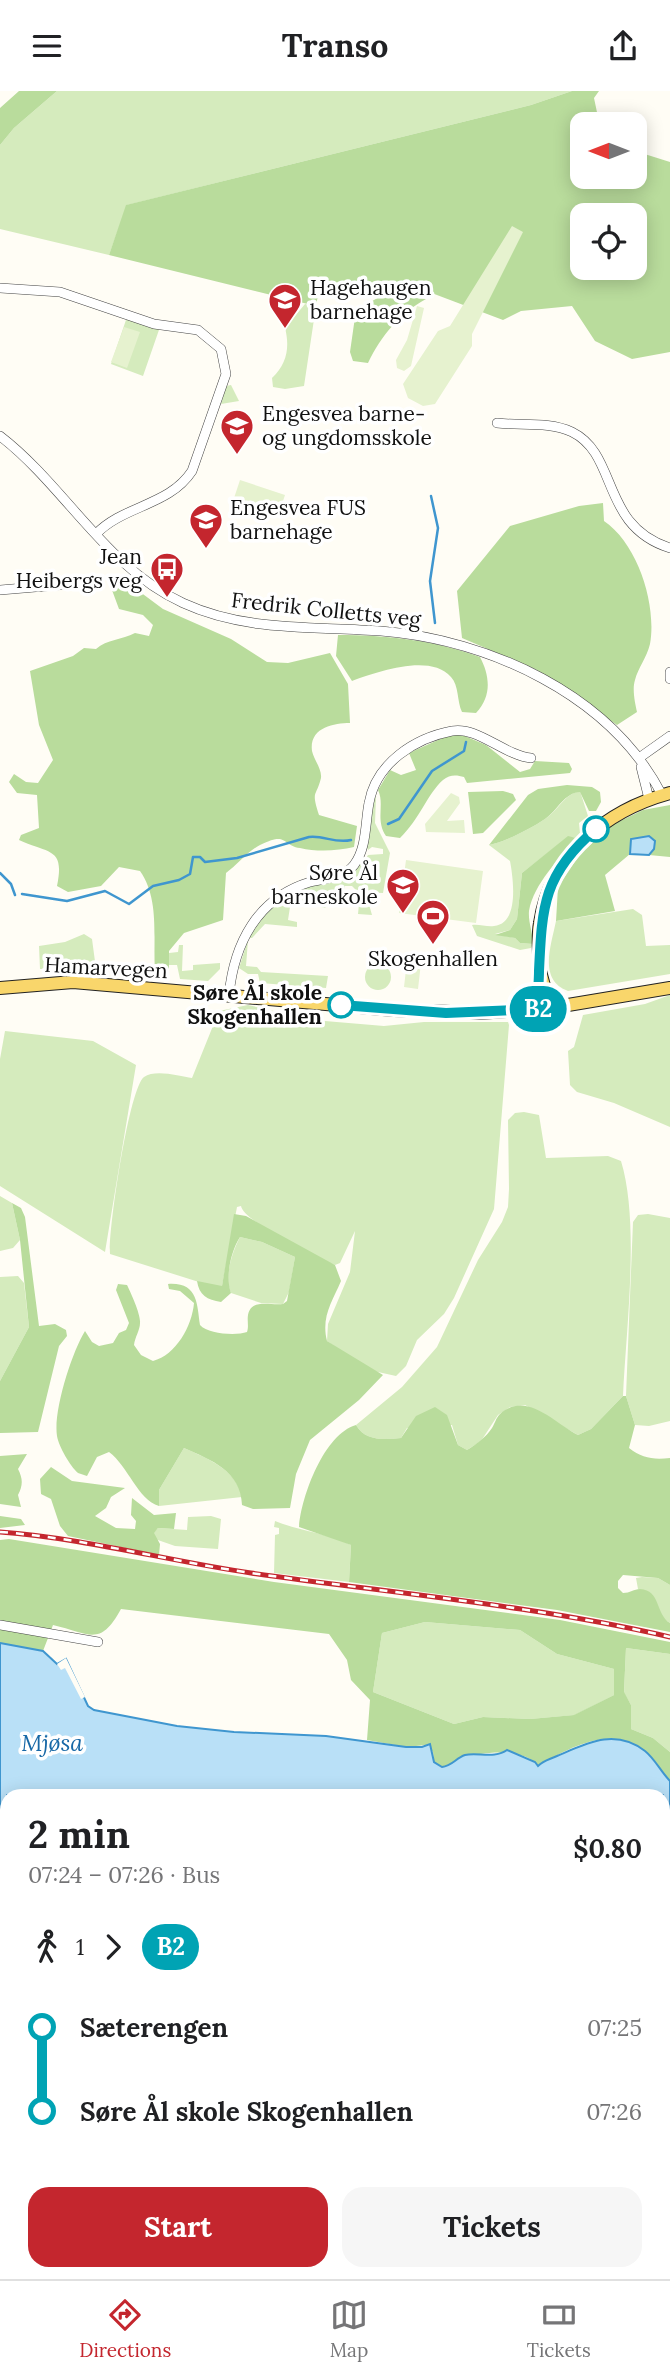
<!DOCTYPE html>
<html lang="en">
<head>
<meta charset="utf-8">
<style>
	body { margin:0; font-family:Lora,serif; background:#f6f6f6; color:#202124; height:100vh; display:flex; flex-direction:column; font-size:26px; white-space:nowrap }
	* { box-sizing:border-box; margin:0 }
	p { font-size:23px; color:#757577 }
	.icon { flex:none; width:38px; height:38px; fill:none; stroke:currentColor; stroke-width:2; stroke-linecap:round; stroke-linejoin:round }
	.map { position:relative; flex:1; overflow:hidden }
	.details { position:absolute; left:0px; top:1698px; width:670px; height:492px; display:flex; flex-direction:column; background:#fff; border-radius:21px 21px 0 0; box-shadow:0 4px 18px #0003 }
	.details>* { flex:none }
	.badge { padding:0 14px; border-radius:23px; font-size:24px; line-height:46px }
	.needle { width:46px; rotate:270deg }
	.controls { position:absolute; left:570px; top:21px; display:grid; gap:14px }
	.controls a { display:grid; place-items:center; width:77px; height:77px; border-radius:14px; background:#fff; box-shadow:0 4px 18px #0003; font-size:35px }
	.map>.badge { position:absolute; translate:-50% -50%; box-shadow:0 0 0 4px #fff }
	.legs { display:flex; align-items:center; gap:10px; height:77px; padding:0 28px; font-size:23px }
	.legs p { margin-inline-start:auto }
	.headline { display:flex; align-items:center; justify-content:space-between; height:119px; padding:0 28px }
	h1 { font-size:38px; font-weight:800; line-height:52px }
	.primary-button { display:flex; gap:14px; margin-top:auto; padding:14px 28px }
	.primary-button a { flex:1; height:80px; border-radius:21px; background:#c4262e; color:#fff; font-size:28px; font-weight:800; line-height:80px; text-align:center }
	.primary-button a+a { background:#f6f6f6; color:#202124 }
	ul { padding:0 28px; list-style:none }
	li { display:flex; align-items:center; gap:24px; height:84px; font-size:26px }
	li i { display:grid; place-items:center; width:10px; height:100%; margin:0 9px; background:currentColor }
	li i::after { content:''; width:18px; height:18px; margin:-9px; border:5px solid; border-radius:50%; background:#fff }
	li p { margin-inline-start:auto }
	li:first-child i { background:linear-gradient(#0000 50%,currentColor 0) }
	li:last-child i { background:linear-gradient(currentColor 50%,#0000 0) }
	header { display:flex; justify-content:space-between; align-items:center; height:91px; padding:0 28px; background:#fff; font-size:32px; font-weight:800 }
	.tabs { display:flex; justify-content:space-around; align-items:center; height:98px; border-top:2px solid #e0e0e0; background:#fff; font-size:19px; color:#757577 }
	.tabs a { display:grid; justify-items:center; gap:4px }
	.tabs .active { color:#c4262e }
	.map>svg:first-child { display:block }
	.green { fill:#d5ebbd }
	.forest { fill:#b9dc9c; fill-rule:evenodd }
	.pitch { fill:#e6f2cf }
	.water { fill:#b9e0f7; stroke:#3f96cf; stroke-width:2; fill-rule:evenodd }
	.pier { fill:#fffdf5 }
	.lines { fill:none; stroke-linecap:round; stroke-linejoin:round }
	.stream { stroke:#3f96cf; stroke-width:2.5 }
	.minor-casing { stroke:#444; stroke-width:10 }
	.major-casing { stroke:#222; stroke-width:14 }
	.minor { stroke:#fff; stroke-width:9 }
	.major { stroke:#f9d66b; stroke-width:12 }
	.rail-casing { stroke:#c4262e; stroke-width:5 }
	.rail { stroke:#fff; stroke-width:2.5; stroke-dasharray:8; stroke-linecap:butt }
	.line-1-casing { stroke:#fff; stroke-width:16 }
	.line-1 { stroke:#00a3b4; stroke-width:10 }
	.stop-1-dot { fill:#fff; stroke:#00a3b4; stroke-width:3.5 }
	.labels { text-anchor:middle; stroke-width:7; stroke-linejoin:round; paint-order:stroke }
	.poi-label { font-size:21px; fill:#111; stroke:#fff; text-anchor:start }
	.street-label { font-size:21px; fill:#111; stroke:#fff }
	.stop-label { font-size:21px; font-weight:bold; fill:#111; stroke:#fff; text-anchor:end }
	.water-label { font-size:23px; font-style:italic; fill:#1768a6; stroke:#fff }
</style>
</head>
<body>
<header><svg class="icon" aria-label="menu" viewBox="0 0 24 24"><path d="M4 6h16M4 12h16M4 18h16"/></svg>Transo<svg class="icon" aria-label="share" viewBox="0 0 24 24"><path d="M12 15V3M7 8l5-5 5 5M5 13v7h14v-7"/></svg></header>
<div class="map">
<svg width="670" height="2188" viewBox="0 0 670 2188">
	<rect width="100%" height="100%" fill="#fffdf5"/>
	<!-- green -->
	<path class="green" d="M 57,0 L 572,0 L 531,14 L 127,114 L 109,164 L 0,138 L 0,54 L 14,37 Z
		M 305,213 L 316,215 L 304,295 L 285,298 L 273,296 L 272,287 C 287,273 290,256 285,237 Z
		M 127,226 L 160,236 L 143,285 L 111,273 Z
		M 231,294 L 239,310 L 221,313 L 226,295 Z
		M 580,700 L 588,725 L 579,732 L 580,742 L 576,747 L 568,746 L 522,782 L 517,828 L 510,839 L 495,843 L 515,847 L 520,852 L 533,853 L 531,857 L 520,859 L 477,845 L 472,834 C 479,833 487,836 494,835 C 520,833 513,786 510,770 L 489,754 C 507,750 530,738 545,728 C 559,719 564,703 580,700 Z
		M 376,706 L 375,732 L 390,762 L 383,802 L 358,801 L 352,795 L 345,795 L 344,802 L 316,804 L 317,809 L 330,809 L 325,817 L 321,816 L 321,811 L 317,811 L 316,816 L 311,815 L 311,811 L 299,809 L 290,816 L 288,829 L 297,831 L 297,836 L 265,833 L 252,847 L 246,847 C 258,831 271,815 288,805 C 308,794 361,781 368,764 L 383,763 L 383,758 L 372,756 L 368,759 L 366,754 L 373,708 Z
		M 361,805 L 368,810 L 372,824 L 358,823 L 359,813 L 351,812 Z
		M 633,818 L 642,824 L 646,855 L 670,854 L 670,883 L 568,900 C 538,889 551,855 556,830 Z
		M 84,843 L 92,848 L 96,878 L 40,878 L 39,855 L 65,851 Z
		M 248,849 L 246,875 L 257,876 L 261,881 L 328,885 L 326,897 L 260,892 L 258,883 L 248,883 L 239,877 Z
		M 179,854 L 183,854 L 182,880 L 193,879 L 193,874 L 220,872 L 220,878 L 208,890 L 180,888 L 177,874 L 169,874 L 169,862 L 178,861 Z
		M365 886a13 13 0 1 1 26 0a13 13 0 1 1-26 0Z
		M 670,904 L 670,1036 L 614,1012 L 577,1001 L 570,994 L 568,960 L 574,956 L 583,924 L 645,913 Z
		M 248,914 L 313,929 L 384,935 L 424,931 L 508,931 L 509,934 L 494,1118 L 454,1207 L 444,1223 L 417,1249 L 406,1275 L 396,1285 L 369,1279 L 327,1250 L 328,1233 L 350,1181 L 355,1140 L 340,1172 L 335,1174 C 318,1167 243,1130 241,1115 L 237,1116 L 222,1195 L 218,1197 L 110,1163 C 108,1140 129,997 144,986 C 155,978 180,985 192,987 L 219,920 Z
		M 5,940 L 93,950 L 136,974 L 105,1161 L 0,1095 L 0,968 Z
		M 524,1021 L 539,1024 L 546,1067 L 608,1065 L 621,1070 C 640,1132 626,1238 623,1305 L 591,1338 L 578,1344 L 525,1314 L 510,1316 L 498,1324 L 481,1350 L 467,1359 L 458,1354 L 452,1334 L 407,1337 L 401,1347 C 384,1349 365,1350 356,1334 L 402,1296 L 437,1256 L 478,1169 L 502,1131 L 508,1116 L 509,1098 L 508,1029 L 515,1022 Z
		M 0,1105 L 12,1112 L 20,1149 L 13,1157 L 0,1160 Z
		M 648,1123 L 670,1127 L 670,1330 L 649,1335 L 635,1334 L 626,1305 L 633,1131 L 638,1124 Z
		M 240,1146 L 262,1151 L 295,1166 L 289,1201 L 283,1213 L 261,1212 L 231,1202 C 224,1186 232,1161 240,1146 Z
		M 18,1185 L 24,1192 L 29,1236 L 0,1290 L 0,1186 Z
		M 184,1357 C 208,1368 236,1378 242,1406 L 159,1415 L 159,1399 Z
		M 211,1425 L 221,1428 L 218,1458 L 175,1455 L 155,1448 L 153,1442 L 158,1437 L 187,1439 L 188,1426 Z
		M 275,1430 C 300,1440 327,1442 351,1454 L 349,1491 L 274,1482 L 275,1444 L 279,1443 L 279,1437 L 274,1436 Z
		M 642,1486 L 658,1487 L 670,1494 L 670,1532 C 651,1521 665,1504 638,1498 L 636,1487 Z
		M 425,1531 L 520,1539 L 557,1563 L 614,1578 L 614,1604 L 575,1624 L 530,1628 L 483,1626 L 454,1633 L 373,1601 L 382,1542 Z
		M 626,1557 L 670,1563 L 670,1661 L 653,1647 L 631,1638 L 631,1614 L 624,1602 Z"/>
	<!-- forest -->
	<path class="forest" d="M 19,0 L 57,0 L 14,37 L 0,54 L 0,17 Z
		M 572,0 L 599,0 L 594,7 L 598,26 L 605,33 L 583,33 L 583,86 L 635,86 L 635,60 L 670,71 L 670,261 L 632,268 L 595,250 L 572,215 L 521,220 L 503,229 L 429,201 L 319,199 L 316,215 L 109,164 L 126,114 L 531,14 ZM 583,124 L 635,124 L 635,177 L 583,177 Z
		M 383,204 L 426,208 C 400,222 381,245 368,272 L 353,270 L 350,261 L 356,219 Z
		M 603,412 L 604,430 C 638,453 657,514 650,553 C 647,566 638,577 635,589 C 632,598 635,612 637,621 L 617,634 L 537,579 L 462,547 L 457,500 L 510,435 L 579,415 Z
		M 117,490 L 128,492 L 163,518 L 231,548 L 267,571 L 288,572 L 330,562 L 348,593 L 350,632 C 333,632 309,637 312,660 C 314,669 322,678 321,687 C 316,707 311,699 319,724 L 357,735 L 354,756 C 337,760 317,761 300,757 C 281,754 288,740 260,754 C 248,760 237,774 226,782 L 223,829 L 184,842 L 169,860 L 169,886 L 156,890 C 151,855 162,811 140,780 L 119,776 L 101,795 L 68,801 L 57,795 C 65,756 49,763 19,749 L 21,744 L 39,737 L 37,704 L 17,702 L 9,691 L 14,683 L 26,691 L 38,692 L 53,669 L 39,634 L 30,580 L 73,565 L 84,557 L 96,558 C 107,548 122,549 135,542 L 149,545 L 153,534 L 143,524 L 119,518 L 109,491 Z
		M 338,544 C 385,544 435,549 480,566 C 490,585 492,605 476,622 L 462,621 C 457,611 459,594 451,586 C 430,562 377,581 352,590 L 336,565 Z
		M 460,643 L 486,654 L 520,681 L 530,678 L 535,670 L 569,672 L 572,678 L 570,682 L 467,692 L 464,686 C 457,684 450,683 443,689 C 428,702 419,729 400,747 L 386,745 C 375,729 385,713 378,699 L 390,679 L 401,684 L 416,679 L 409,662 L 447,645 Z
		M 567,694 L 592,696 L 600,701 L 601,711 L 596,720 L 589,720 L 580,701 C 564,702 558,719 545,728 C 530,738 507,750 489,754 L 528,704 L 538,698 Z
		M 503,700 L 513,703 L 516,709 L 483,742 L 473,743 L 468,701 Z
		M 670,714 L 670,766 L 649,764 L 654,758 L 631,748 L 630,763 L 605,784 L 615,820 L 556,830 L 558,796 L 580,763 L 612,734 L 643,719 Z
		M 568,745 L 576,747 C 559,769 534,792 529,820 C 528,831 533,842 533,853 L 520,852 L 515,847 L 495,844 L 510,839 L 517,828 L 522,782 Z
		M 12,1112 L 21,1117 L 25,1126 L 39,1235 L 55,1233 L 66,1239 L 67,1245 L 59,1255 L 38,1341 L 0,1342 L 0,1290 L 29,1236 L 20,1149 Z
		M 234,1123 L 246,1125 L 335,1174 L 341,1190 C 332,1211 321,1226 327,1250 L 383,1284 L 359,1309 L 310,1349 L 296,1383 L 290,1417 L 253,1418 L 242,1414 C 241,1380 211,1369 184,1357 L 159,1399 L 159,1415 C 138,1409 128,1375 109,1361 L 97,1366 L 87,1385 L 78,1382 C 70,1375 59,1356 57,1345 C 53,1320 72,1261 85,1240 L 92,1251 L 99,1255 L 113,1252 L 119,1242 L 126,1239 L 129,1232 L 116,1199 L 118,1193 L 127,1194 C 131,1202 141,1224 140,1232 C 140,1239 135,1246 134,1254 L 141,1264 L 153,1270 C 176,1264 192,1235 194,1212 L 180,1200 L 169,1198 L 168,1193 C 198,1191 197,1213 200,1234 C 208,1243 236,1245 247,1241 C 249,1235 247,1230 248,1224 C 251,1207 271,1215 283,1213 L 287,1210 L 295,1166 L 262,1151 L 240,1146 C 231,1160 225,1186 231,1202 L 221,1211 C 207,1209 199,1204 197,1190 L 222,1195 Z
		M 623,1305 L 626,1305 L 635,1334 L 629,1357 C 642,1367 653,1369 670,1367 L 670,1494 L 658,1487 L 623,1484 L 618,1490 L 618,1497 L 623,1502 C 630,1502 634,1498 640,1498 C 661,1499 655,1523 670,1532 L 670,1541 L 557,1519 L 349,1491 L 351,1454 L 299,1436 C 301,1406 324,1343 356,1334 C 365,1350 384,1349 401,1347 L 416,1325 L 435,1316 L 447,1324 L 458,1354 L 467,1359 C 477,1353 486,1346 492,1337 C 495,1332 496,1327 500,1323 C 527,1299 555,1333 578,1344 L 591,1338 Z
		M 27,1363 L 18,1378 C 23,1388 23,1394 18,1404 L 21,1416 L 0,1413 L 0,1365 Z
		M 51,1376 L 72,1390 L 125,1397 L 111,1406 L 106,1417 L 95,1425 L 116,1437 L 135,1438 L 136,1430 L 131,1424 L 132,1407 L 154,1424 L 176,1422 L 174,1438 L 158,1437 L 154,1442 L 160,1453 L 159,1464 L 68,1445 L 60,1435 L 51,1408 L 41,1403 L 40,1388 Z
		M 0,1425 L 21,1428 L 25,1434 L 0,1437 Z
		M 9,1448 L 274,1491 L 560,1529 L 670,1551 L 670,1563 L 626,1557 L 624,1601 L 631,1614 L 631,1638 L 653,1647 L 670,1661 L 670,1690 C 661,1681 656,1669 646,1661 C 612,1632 569,1657 538,1675 C 525,1656 482,1661 462,1667 C 454,1670 451,1675 442,1676 L 434,1671 L 433,1661 L 426,1654 L 406,1656 L 367,1649 L 370,1609 L 351,1589 L 347,1569 L 329,1543 L 121,1518 C 100,1556 91,1543 53,1534 L 43,1560 L 0,1552 L 0,1449 ZM 425,1531 L 520,1539 L 557,1563 L 614,1578 L 614,1604 L 574,1624 L 530,1628 L 483,1626 L 454,1633 L 373,1601 L 382,1542 Z"/>
	<!-- pitch -->
	<path class="pitch" d="M 512,135 L 523,141 L 472,243 L 472,255 L 435,313 L 423,315 L 408,307 L 403,293 L 438,240 L 450,235 Z
		M 417,215 L 424,217 L 411,275 L 404,280 L 397,277 L 396,269 L 407,249 Z
		M 124,236 L 140,241 L 127,277 L 111,271 Z
		M 240,389 L 285,404 L 279,422 L 234,407 Z
		M 451,702 L 459,706 L 460,712 L 447,730 L 464,729 L 465,742 L 426,741 L 425,733 Z
		M 406,769 L 483,780 L 476,832 L 399,822 Z
		M 407,870 L 421,872 L 418,898 L 404,896 Z"/>
	<!-- water -->
	<path class="water" d="M 649,745 L 655,750 L 654,758 L 649,764 L 630,763 L 631,748 Z
		M 0,1552 L 43,1560 L 57,1573 L 66,1568 L 88,1615 L 94,1619 L 177,1635 L 234,1641 L 326,1645 L 406,1656 L 422,1656 L 430,1653 L 434,1671 L 442,1676 C 452,1675 456,1667 465,1664 C 477,1661 495,1668 507,1659 L 535,1671 L 538,1675 C 544,1669 548,1669 557,1665 C 587,1652 615,1637 645,1660 C 655,1668 661,1681 670,1690 L 670,2188 L 0,2188 ZM 7,1704 L 663,1704 L 663,2182 L 7,2182 Z"/>
	<!-- pier -->
	<path class="pier" d="M 66,1567 L 85,1606 L 81,1608 L 65,1577 L 61,1579 L 57,1573 Z"/>
	<g class="lines">
		<!-- stream -->
		<path class="stream" d="M 431,405 L 438,437 L 430,490 L 435,532
			M 388,733 L 399,728 L 432,680 L 464,660 L 466,651
			M 0,782 L 11,793 L 15,804
			M 22,803 L 67,810 L 105,800 L 129,813 L 153,795 L 179,789 L 190,783 L 193,766 L 200,766 L 205,771 L 237,767 L 309,746 C 324,744 335,753 351,749"/>
		<defs>
			<path id="minor" d="M 0,197 L 60,201 L 154,233 L 198,239 L 221,258 L 226,283 L 192,380 C 169,415 124,414 96,443
				M 497,332 C 521,335 549,330 572,341 C 619,364 600,435 670,457
				M 0,345 C 65,395 106,477 183,512 C 246,541 313,535 381,540 C 489,549 610,603 662,704
				M 0,499 L 95,491
				M 670,581 L 670,588
				M 639,667 L 670,645
				M 641,676 L 649,708
				M 229,904 C 234,853 257,807 310,791 C 324,788 345,786 354,774 C 367,757 365,732 369,712 C 376,672 415,647 452,640 C 477,635 504,664 531,667
				M 0,1534 L 98,1551"/>
			<path id="major" d="M 540,880 L 550,917
				M 0,897 L 73,891 L 394,919 L 479,922 L 550,917 L 670,897
				M 538,918 C 537,905 539,893 539,880 C 540,864 537,848 540,832 C 550,764 607,719 670,702"/>
		</defs>
		<!-- minor casing -->
		<use href="#minor" class="minor-casing"/>
		<!-- major casing -->
		<use href="#major" class="major-casing"/>
		<!-- minor -->
		<use href="#minor" class="minor"/>
		<!-- major -->
		<use href="#major" class="major"/>
		<defs>
			<path id="rail" d="M 0,1441 C 84,1447 168,1470 251,1482 C 391,1502 532,1514 670,1546"/>
		</defs>
		<!-- rail casing -->
		<use href="#rail" class="rail-casing"/>
		<!-- rail -->
		<use href="#rail" class="rail"/>
	</g>
	<g class="lines">
		<defs>
			<path id="line-1" d="M 341,914 L 446,922 L 538,918 C 537,905 539,893 539,880 C 542,816 543,783 596,738"/>
		</defs>
		<!-- line-1 casing -->
		<use href="#line-1" class="line-1-casing"/>
		<!-- line-1 -->
		<use href="#line-1" class="line-1"/>
	</g>
	<!-- icons -->
	<defs>
		<symbol id="school-pin" viewBox="-11 -11 22 30"><path d="M0 17L-7.5 6A9.5 9.5 0 1 1 7.5 6Z" fill="#c4262e" stroke="#fff"/><path d="M0-5L7-2L0 1L-7-2ZM-4 1L0 2.5L4 1V4Q0 6-4 4Z" fill="#fff"/></symbol>
		<symbol id="bus-pin" viewBox="-11 -11 22 30"><path d="M0 17L-7.5 6A9.5 9.5 0 1 1 7.5 6Z" fill="#c4262e" stroke="#fff"/><path d="M-5-6H5V4H4V6H2V4H-2V6H-4V4H-5ZM-3.5-4V0h7V-4ZM-3.5 1.2v1.5H-2V1.2ZM2 1.2v1.5H3.5V1.2Z" fill="#fff"/></symbol>
		<symbol id="stadium-pin" viewBox="-11 -11 22 30"><path d="M0 17L-7.5 6A9.5 9.5 0 1 1 7.5 6Z" fill="#c4262e" stroke="#fff"/><path d="M0-5a6.5 5 0 1 0 0 10a6.5 5 0 1 0 0-10ZM-3.5-1.8h7v3.6h-7Z" fill="#fff"/></symbol>
	</defs>
	<g fill-rule="evenodd">
		<use href="#school-pin" x="266" y="190" width="38" height="52"/>
		<use href="#school-pin" x="218" y="316" width="38" height="52"/>
		<use href="#school-pin" x="187" y="410" width="38" height="52"/>
		<use href="#bus-pin" x="148" y="459" width="38" height="52"/>
		<use href="#school-pin" x="384" y="775" width="38" height="52"/>
		<use href="#stadium-pin" x="414" y="806" width="38" height="52"/>
	</g>
	<!-- markers -->
	<g class="stop-1-dot">
		<circle cx="596" cy="738" r="12"/>
		<circle cx="341" cy="914" r="12"/>
	</g>
	<g class="labels">
		<!-- poi labels -->
		<g class="poi-label">
			<text x="310" y="204">Hagehaugen<tspan x="310" dy="24">barnehage</tspan></text>
			<text x="262" y="330">Engesvea barne-<tspan x="262" dy="24">og ungdomsskole</tspan></text>
			<text x="230" y="424">Engesvea FUS<tspan x="230" dy="24">barnehage</tspan></text>
			<text x="142" y="473" text-anchor="end">Jean<tspan x="142" dy="24">Heibergs veg</tspan></text>
			<text x="378" y="789" text-anchor="end">Søre Ål<tspan x="378" dy="24">barneskole</tspan></text>
			<text x="433" y="875" text-anchor="middle">Skogenhallen</text>
		</g>
		<!-- street labels -->
		<g class="street-label">
			<text transform="translate(326 519) rotate(6)" y="7">Fredrik Colletts veg</text>
			<text transform="translate(106 877) rotate(3)" y="7">Hamarvegen</text>
		</g>
		<!-- stop labels -->
		<g class="stop-label">
			<text x="322" y="909">Søre Ål skole<tspan x="322" dy="24">Skogenhallen</tspan></text>
		</g>
		<!-- water labels -->
		<g class="water-label">
			<text x="52" y="1660">Mjøsa</text>
		</g>
	</g>
</svg>
<div class="controls">
<a><svg class="needle" viewBox="-14 -14 28 28"><path d="M0-13l5 13h-10z" fill="#e53935"/><path d="M0 13l5-13h-10z" fill="#757577"/></svg></a>
<a><svg class="icon" aria-label="locate" viewBox="0 0 24 24"><circle cx="12" cy="12" r="6"/><path d="M12 2v4M12 18v4M2 12h4M18 12h4"/></svg></a>
</div>
<b class="badge" style="left:538px;top:918px;background:#00a3b4;color:#fff">B2</b>
<section class="details">
<div class="headline"><div><h1>2 min</h1><p>07:24 – 07:26 · Bus</p></div><b>$0.80</b></div>
<div class="legs"><svg class="icon" aria-label="walk" viewBox="0 0 24 24"><circle cx="13" cy="4" r="2"/><path d="M13 8l-2 6 4 7M11 14l-3 7M7 12l3-4h3l4 4"/></svg>1<svg class="icon" aria-label="forward" viewBox="0 0 24 24"><path d="M9 5l7 7-7 7"/></svg><b class="badge" style="background:#00a3b4;color:#fff">B2</b></div>
<ul>
<li><i style="color:#00a3b4"></i><b>Sæterengen</b><p>07:25</p></li>
<li><i style="color:#00a3b4"></i><b>Søre Ål skole Skogenhallen</b><p>07:26</p></li>
</ul>
<div class="primary-button"><a>Start</a><a>Tickets</a></div>
</section>
</div>
<nav class="tabs">
<a class="active"><svg class="icon" aria-label="directions" viewBox="0 0 24 24"><path d="M12 3l9 9-9 9-9-9zM9 14v-3h6M13 9l2 2-2 2"/></svg>Directions</a>
<a><svg class="icon" aria-label="map" viewBox="0 0 24 24"><path d="M3 6l6-2 6 2 6-2v14l-6 2-6-2-6 2zM9 4v14M15 6v14"/></svg>Map</a>
<a><svg class="icon" aria-label="tickets" viewBox="0 0 24 24"><path d="M3 7h18v10H3zM15 7v10"/></svg>Tickets</a>
</nav>
</body>
</html>
